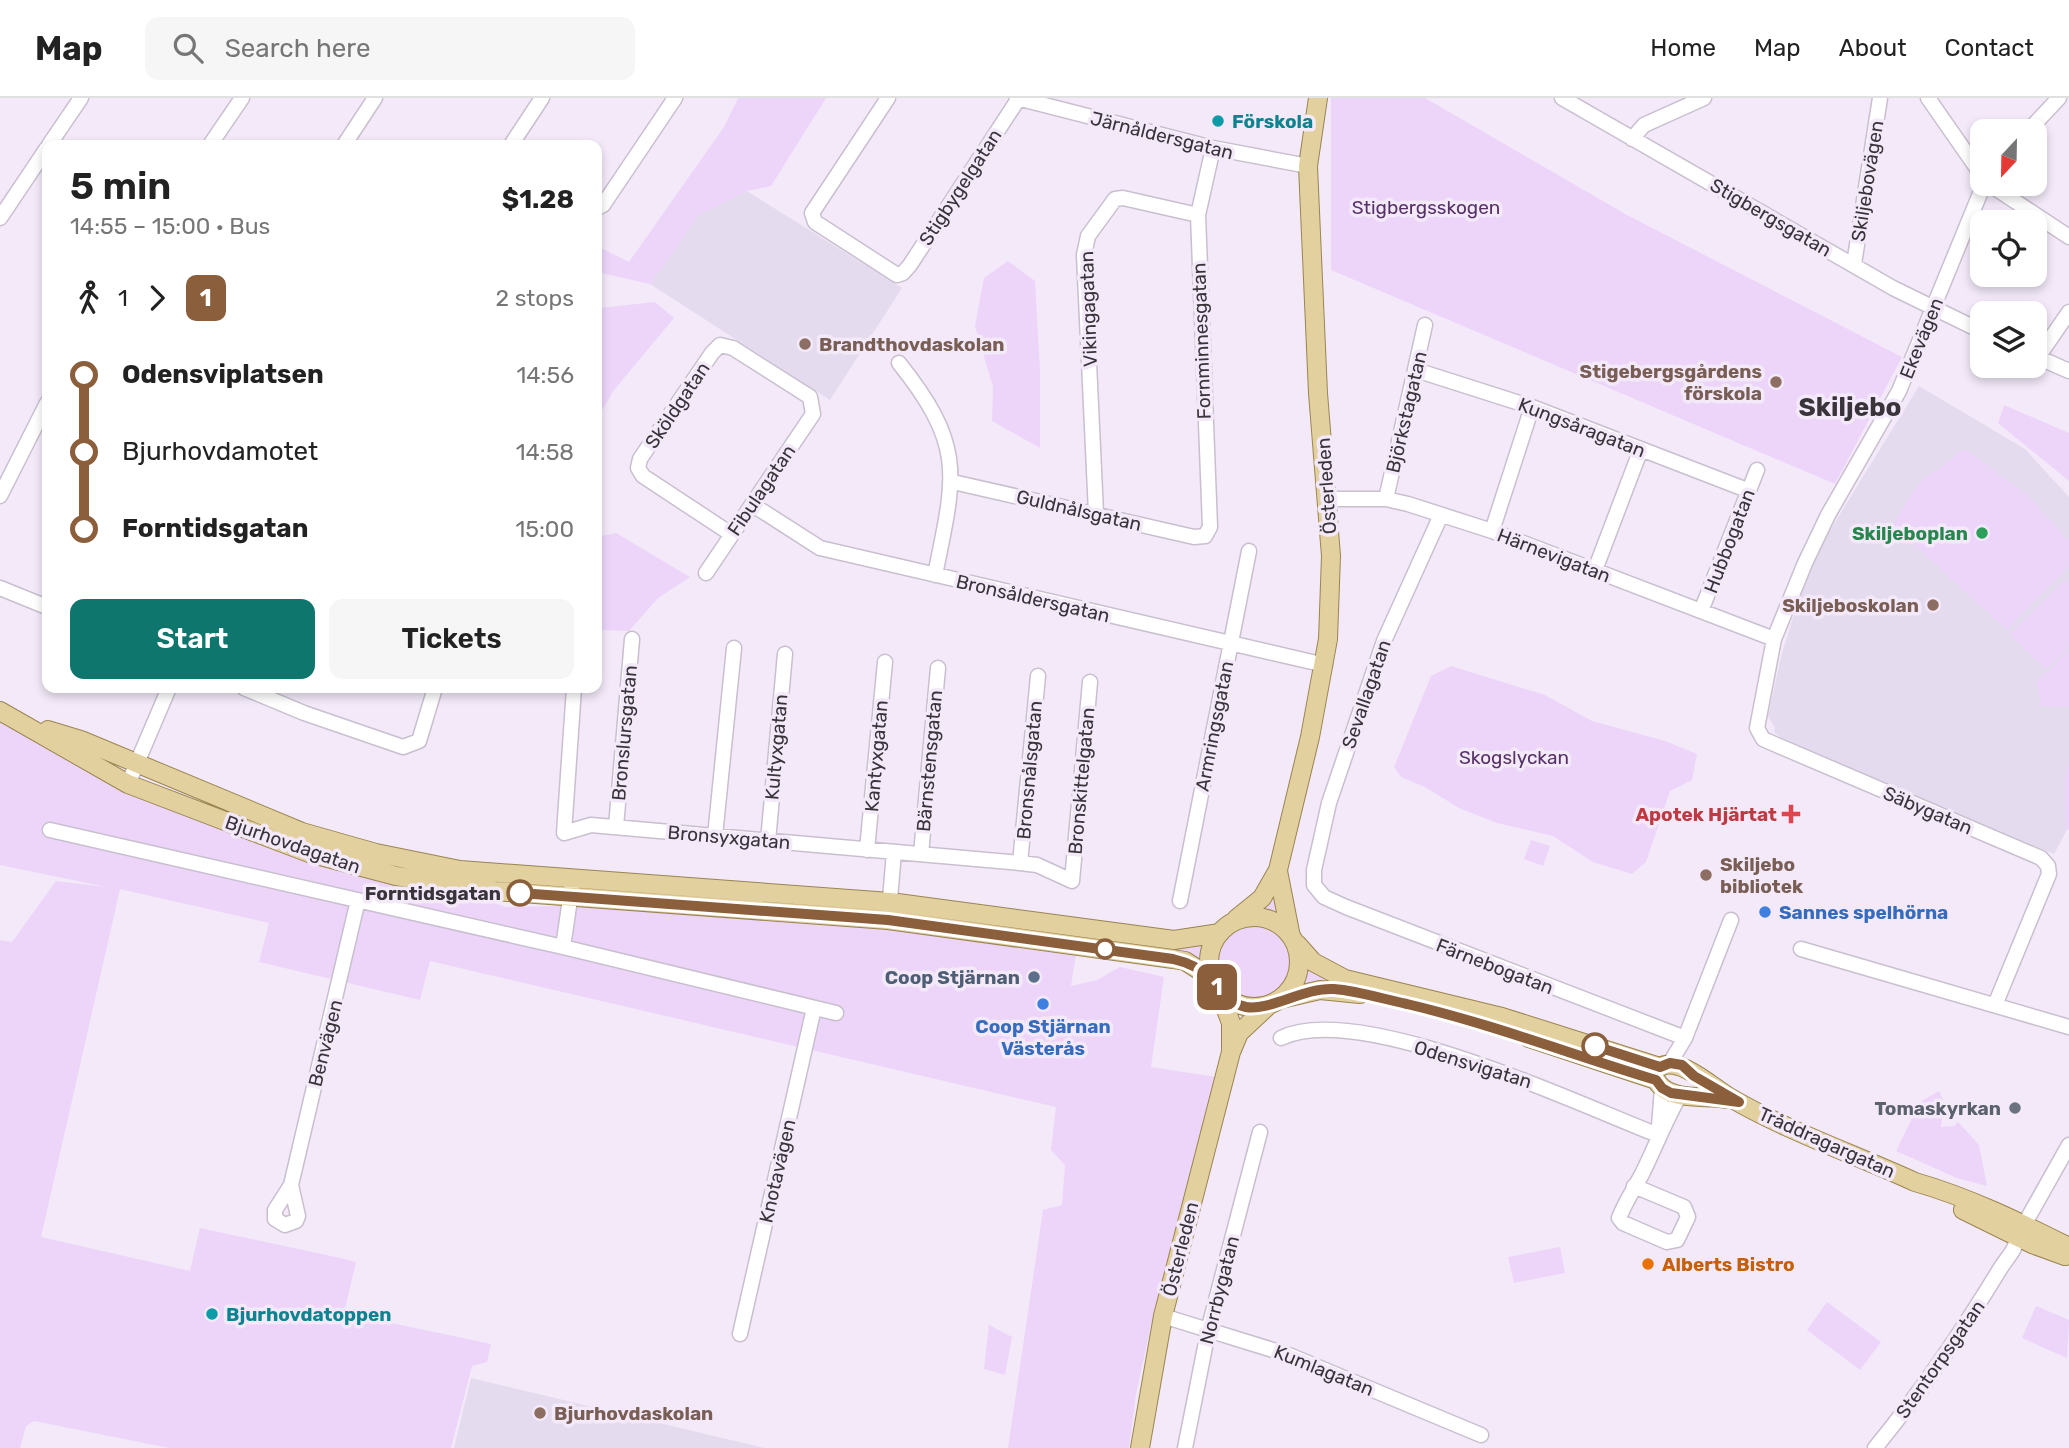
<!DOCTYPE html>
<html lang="en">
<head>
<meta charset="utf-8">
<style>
	body { margin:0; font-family:Rubik,sans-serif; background:#f6f6f6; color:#222; height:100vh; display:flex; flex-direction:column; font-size:26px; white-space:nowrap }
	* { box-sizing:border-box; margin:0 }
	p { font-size:23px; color:#767676 }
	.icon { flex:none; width:38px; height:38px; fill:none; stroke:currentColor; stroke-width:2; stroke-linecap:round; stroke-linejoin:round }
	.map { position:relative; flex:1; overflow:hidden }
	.details { position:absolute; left:42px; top:42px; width:560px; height:553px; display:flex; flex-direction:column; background:#fff; border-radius:14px; box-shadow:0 4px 10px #0003 }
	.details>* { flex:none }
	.badge { padding:0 14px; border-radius:10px; font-size:24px; line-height:46px }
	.needle { width:46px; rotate:202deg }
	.tools { position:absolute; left:1970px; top:21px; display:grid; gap:14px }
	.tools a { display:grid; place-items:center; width:77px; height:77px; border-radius:14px; background:#fff; box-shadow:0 4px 10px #0003; font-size:35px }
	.map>.badge { position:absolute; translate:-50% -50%; box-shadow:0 0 0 4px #fff }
	.legs { display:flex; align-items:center; gap:10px; height:77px; padding:0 28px; font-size:23px }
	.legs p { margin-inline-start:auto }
	.headline { display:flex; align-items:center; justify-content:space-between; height:119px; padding:0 28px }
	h1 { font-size:38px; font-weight:600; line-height:52px }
	.cta { display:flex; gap:14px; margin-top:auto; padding:14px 28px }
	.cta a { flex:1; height:80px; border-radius:14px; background:#0f766e; color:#fff; font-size:28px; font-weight:600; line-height:80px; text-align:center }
	.cta a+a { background:#f6f6f6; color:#222 }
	ul { padding:0 28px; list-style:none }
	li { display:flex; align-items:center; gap:24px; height:77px; font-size:26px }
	li i { display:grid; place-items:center; width:10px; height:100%; margin:0 9px; background:currentColor }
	li i::after { content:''; width:18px; height:18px; margin:-9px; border:5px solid; border-radius:50%; background:#fff }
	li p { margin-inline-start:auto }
	li:first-child i { background:linear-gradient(#0000 50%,currentColor 0) }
	li:last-child i { background:linear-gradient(currentColor 50%,#0000 0) }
	header { display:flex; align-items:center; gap:42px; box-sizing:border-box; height:98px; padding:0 35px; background:#fff; border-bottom:2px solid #e0e0e0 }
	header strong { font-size:33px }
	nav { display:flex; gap:38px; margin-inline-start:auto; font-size:24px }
	.search { width:490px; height:63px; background:#f6f6f6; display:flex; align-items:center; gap:18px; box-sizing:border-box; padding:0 24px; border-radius:14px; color:#767676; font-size:26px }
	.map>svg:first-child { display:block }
	.education { fill:#e4dbef }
	.green { fill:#ecd5f9 }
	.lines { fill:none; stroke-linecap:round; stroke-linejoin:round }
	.minor-casing { stroke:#c9bfcf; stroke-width:17 }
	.major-casing { stroke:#9a8551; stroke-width:20 }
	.minor { stroke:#fff; stroke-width:14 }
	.major { stroke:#e2d09e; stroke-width:18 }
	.line-1-casing { stroke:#fff; stroke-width:16 }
	.line-1 { stroke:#8b5e3c; stroke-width:10 }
	.culture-dot { fill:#0f9aa8; stroke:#f3e9f9; stroke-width:2.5 }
	.education-dot { fill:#8d6e63; stroke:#f3e9f9; stroke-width:2.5 }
	.leisure-dot { fill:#2e9e5b; stroke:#f3e9f9; stroke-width:2.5 }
	.health-dot { fill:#e0444e; stroke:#f3e9f9; stroke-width:2.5 }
	.stop-1-dot { fill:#fff; stroke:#8b5e3c; stroke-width:3.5 }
	.shop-dot { fill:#3f7fe0; stroke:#f3e9f9; stroke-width:2.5 }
	.service-dot { fill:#5c6f8a; stroke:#f3e9f9; stroke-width:2.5 }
	.worship-dot { fill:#6b7280; stroke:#f3e9f9; stroke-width:2.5 }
	.food-dot { fill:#e8710a; stroke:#f3e9f9; stroke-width:2.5 }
	.labels { text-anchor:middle; stroke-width:7; stroke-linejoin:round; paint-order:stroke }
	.culture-label { font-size:19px; font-weight:bold; fill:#0d838f; stroke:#f3e9f9; text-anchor:start }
	.street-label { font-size:19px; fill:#38343a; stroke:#f3e9f9 }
	.park-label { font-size:19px; fill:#573269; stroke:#f3e9f9 }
	.education-label { font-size:19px; font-weight:bold; fill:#785e54; stroke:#f3e9f9; text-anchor:start }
	.leisure-label { font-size:19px; font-weight:bold; fill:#27864d; stroke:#f3e9f9; text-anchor:end }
	.health-label { font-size:19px; font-weight:bold; fill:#be3a42; stroke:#f3e9f9; text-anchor:end }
	.stop-label { font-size:19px; font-weight:bold; fill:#38343a; stroke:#f3e9f9; text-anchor:end }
	.shop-label { font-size:19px; font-weight:bold; fill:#366cbe; stroke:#f3e9f9; text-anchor:start }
	.service-label { font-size:19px; font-weight:bold; fill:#4e5e75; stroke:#f3e9f9; text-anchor:end }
	.worship-label { font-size:19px; font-weight:bold; fill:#5b616d; stroke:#f3e9f9; text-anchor:end }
	.food-label { font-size:19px; font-weight:bold; fill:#c56008; stroke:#f3e9f9; text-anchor:start }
	.district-label { font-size:26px; font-weight:bold; fill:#38343a; stroke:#f3e9f9 }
</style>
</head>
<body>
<header>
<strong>Map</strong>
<div class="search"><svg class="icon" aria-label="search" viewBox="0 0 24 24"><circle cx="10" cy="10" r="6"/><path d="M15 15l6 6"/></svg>Search here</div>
<nav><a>Home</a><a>Map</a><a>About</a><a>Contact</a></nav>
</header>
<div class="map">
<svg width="2069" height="1350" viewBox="0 0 2069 1350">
	<rect width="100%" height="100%" fill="#f3e9f9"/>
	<!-- education -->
	<path class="education" d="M 747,93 L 902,190 L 830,302 L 650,186 L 699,117 Z
		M 1919,288 L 2025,351 L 2069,399 L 2069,551 L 2044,578 L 2069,604 L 2069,728 L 2054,756 L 1783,641 L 1774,634 L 1775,630 L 1768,618 L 1782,555 L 1811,463 Z
		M 471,1280 L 764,1350 L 454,1350 Z"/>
	<!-- green -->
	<path class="green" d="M 738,0 L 826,0 L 771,88 L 747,93 L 699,117 L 650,186 L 597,174 L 597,148 L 629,164 L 724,29 Z
		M 1331,0 L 1425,0 L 1627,117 L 1902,259 L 1835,386 L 1331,172 Z
		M 1008,163 L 1035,183 L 1040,272 L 1040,350 L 992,323 L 993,289 L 975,228 L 984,180 Z
		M 655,204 L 674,220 L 614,292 L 597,321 L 597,221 L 600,210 Z
		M 2004,307 L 2069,335 L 2069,383 L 1998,325 Z
		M 1965,351 L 2028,398 L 2069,444 L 2069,468 L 2007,532 L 1893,427 L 1919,385 Z
		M 616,435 L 690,479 L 658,500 L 629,533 L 597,532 L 597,439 Z
		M 2064,482 L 2069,487 L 2069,548 L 2046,571 L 2010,537 Z
		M 2069,551 L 2069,608 L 2041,608 L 2037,584 Z
		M 1451,568 L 1545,597 L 1592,623 L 1665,643 L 1697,656 L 1692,682 L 1670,693 L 1646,764 L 1632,776 L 1593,764 L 1553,738 L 1497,725 L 1459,710 L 1425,689 L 1401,679 L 1394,669 L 1431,578 Z
		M 0,622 L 128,687 L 506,809 L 601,807 L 861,826 L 1076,856 L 1071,888 L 1097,882 L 1120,869 L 1164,879 L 1151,969 L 1216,979 L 1154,1213 L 1136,1296 L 1129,1350 L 1008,1350 L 1043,1112 L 1062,1107 L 1065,1067 L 1051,1052 L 1056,1009 L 430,863 L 420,902 L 259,864 L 269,825 L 120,791 L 41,1139 L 190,1173 L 200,1130 L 345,1161 L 356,1164 L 344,1215 L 491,1246 L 487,1264 L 472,1268 L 451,1350 L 169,1350 L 34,1323 L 26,1328 L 20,1350 L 0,1350 L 0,842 L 12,844 L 56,783 L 106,789 L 0,767 Z
		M 2069,662 L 2069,732 L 2066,730 L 2065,684 Z
		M 1531,742 L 1550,748 L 1543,768 L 1524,761 Z
		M 1274,795 L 1281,820 L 1256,814 Z
		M1215 864a39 39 0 1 1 78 0a39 39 0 1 1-78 0Z
		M 1028,834 C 1088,833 1146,857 1205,845 L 1201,866 Z
		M 1306,869 L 1345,886 L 1301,889 Z
		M 1939,993 L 1944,1005 L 1941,1029 L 1954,1028 L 1958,1024 L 1979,1047 L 1987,1088 L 1957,1080 L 1896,1053 L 1920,1004 Z
		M 1560,1149 L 1565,1175 L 1514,1185 L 1508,1159 Z
		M 1827,1204 L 1881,1244 L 1860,1272 L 1807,1232 Z
		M 2036,1208 L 2069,1222 L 2067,1260 L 2022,1240 Z
		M 989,1227 L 1012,1239 L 1005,1277 L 984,1271 Z"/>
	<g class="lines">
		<defs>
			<path id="minor" d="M 888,0 L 812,115 L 815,124 L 897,177 L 903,175 L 910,167 L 1019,0
				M 1017,0 L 1213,50 L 1308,68
				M 1562,0 L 1893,190 L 1983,234
				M 1928,0 L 1983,79
				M 2028,33 L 2059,0
				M 1632,41 L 1644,27 L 1704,0
				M 49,47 L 81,0
				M 210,47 L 242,0
				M 344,47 L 375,0
				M 511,47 L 542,0
				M 1984,86 L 1899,293 L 1828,417 L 1805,465 L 1774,541 L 1757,630 L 1763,641 L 1779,648 L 2041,760 L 2048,768 L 2049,776 L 1995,907
				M 1989,86 L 2069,139
				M 597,110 L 603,107 L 675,0
				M 0,120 L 47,50
				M 1854,166 L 1880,0
				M 2035,258 L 2069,273
				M 2038,259 L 2069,214
				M 899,265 C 966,349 955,378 935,477
				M 1416,272 L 1532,309 L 1747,392
				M 953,384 L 1194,439 L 1205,438 L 1210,429 L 1198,117 L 1213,50
				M 0,398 L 47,305
				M 1328,401 L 1386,401 L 1408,406 L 1492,433 L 1774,541
				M 1386,401 L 1425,227
				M 753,407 L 820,450 L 1325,567
				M 1096,415 L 1084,157 L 1088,138 L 1115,101 L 1123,100 L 1198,117
				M 1441,417 L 1384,543 L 1329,705 L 1314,772 L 1314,787 L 1324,799 L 1346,809 L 1685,940
				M 1492,433 L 1532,309
				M 1595,472 L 1641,351
				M 706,475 L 813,316 L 810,299 L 733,250 L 720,247 L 712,255 L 640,361 L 638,370 L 643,378 L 731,436
				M 0,490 L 47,509
				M 1701,513 L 1757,372
				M 244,590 L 304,615 L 403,649 L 419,643 L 435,590
				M 574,590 L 564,735 L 591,727 L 1020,765 L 1037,767 L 1072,783 L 1090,584
				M 128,686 L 169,590
				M 616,729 L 632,541
				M 50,732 L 563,849 L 836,915
				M 715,738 L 734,550
				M 768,743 L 785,556
				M 867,752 L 885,564
				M 921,756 L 938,570
				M 1020,765 L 1038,578
				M 1180,803 L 1249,453
				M 889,813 L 894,754
				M 563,849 L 573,781
				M 1801,851 L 2069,929
				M 1281,940 C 1358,902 1578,1006 1658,1037
				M 1670,965 L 1685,940 L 1731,822
				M 1659,1028 L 1662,990
				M 291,1087 L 275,1112 L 275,1121 L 285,1127 L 296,1123 L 298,1118 L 291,1087 L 358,802
				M 1634,1088 L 1684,1109 L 1688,1119 L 1677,1142 L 1667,1144 L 1623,1125 L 1619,1120 C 1625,1104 1634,1091 1642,1076 C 1655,1050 1665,1023 1680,997
				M 2020,1134 L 2069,1047
				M 1163,1218 L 1289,1257 L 1481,1337
				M 740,1236 L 814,910
				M 1185,1350 L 1209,1229 L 1260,1034
				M 1875,1350 C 1924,1290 1960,1236 2000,1171 C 2007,1159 2016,1153 2017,1139"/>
			<path id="major" d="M 0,613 L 128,686 L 309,755 L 396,778 L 495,793 L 888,822 L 1173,861 L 1185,863 L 1210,879
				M 48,632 L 81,642 L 302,734 L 376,755 L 460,772 L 890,804 L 1174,842 L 1220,835
				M 1278,773 L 1290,834
				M1209 864a45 45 0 1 1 90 0a45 45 0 1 1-90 0Z
				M 1236,821 L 1262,800 L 1278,772 L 1310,639 L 1328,541 L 1331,458 L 1318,295 L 1308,68 L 1318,0
				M 1297,846 L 1313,864 L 1345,881 L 1502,919 L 1660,969 C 1679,958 1711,988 1729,999 C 1787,1033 1854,1056 1915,1084 C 1968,1099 2019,1124 2069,1149
				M 1219,893 L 1231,925 L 1231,951
				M 1281,901 L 1320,892 L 1360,896
				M 1529,940 L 1656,982 C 1668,1004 1704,997 1726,1001
				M 1963,1112 L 2032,1146 L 2065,1158
				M 1140,1350 L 1163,1218 L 1231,954 L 1239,935 L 1270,906"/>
		</defs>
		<!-- minor casing -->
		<use href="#minor" class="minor-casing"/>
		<!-- major casing -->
		<use href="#major" class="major-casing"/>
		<!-- minor -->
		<use href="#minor" class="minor"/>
		<!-- major -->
		<use href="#major" class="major"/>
	</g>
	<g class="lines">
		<defs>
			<path id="line-1" d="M 520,795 L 888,822 L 1173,861 C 1186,864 1200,870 1210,880 C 1222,892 1228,905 1246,909 C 1270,913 1305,889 1334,891 C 1359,893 1383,901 1407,906 C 1492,926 1573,957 1656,982 L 1662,990 L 1671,995 L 1739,1004 L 1694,978 L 1682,967 L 1670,965 L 1660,969 L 1595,948"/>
		</defs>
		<!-- line-1 casing -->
		<use href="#line-1" class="line-1-casing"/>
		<!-- line-1 -->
		<use href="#line-1" class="line-1"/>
	</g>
	<!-- markers -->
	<g class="culture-dot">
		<circle cx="1218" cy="23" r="7"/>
		<circle cx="212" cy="1216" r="7"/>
	</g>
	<g class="education-dot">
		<circle cx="805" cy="246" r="7"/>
		<circle cx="1776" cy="284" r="7"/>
		<circle cx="1933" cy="507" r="7"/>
		<circle cx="1706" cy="777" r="7"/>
		<circle cx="540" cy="1315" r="7"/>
	</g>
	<circle class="leisure-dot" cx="1982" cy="435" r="7"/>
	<path class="health-dot" d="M1787.5 705.5h7v7h7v7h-7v7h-7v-7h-7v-7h7z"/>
	<g class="stop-1-dot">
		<circle cx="520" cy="795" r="12"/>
		<circle cx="1105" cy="851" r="9"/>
		<circle cx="1595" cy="948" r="12"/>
	</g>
	<g class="shop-dot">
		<circle cx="1765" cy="814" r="7"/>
		<circle cx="1043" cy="906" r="7"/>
	</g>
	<circle class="service-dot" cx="1034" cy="879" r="7"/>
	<circle class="worship-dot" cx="2015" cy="1010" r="7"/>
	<circle class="food-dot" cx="1648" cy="1166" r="7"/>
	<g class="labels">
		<!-- culture labels -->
		<g class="culture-label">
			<text x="1232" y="30">Förskola</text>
			<text x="226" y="1223">Bjurhovdatoppen</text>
		</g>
		<!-- street labels -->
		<g class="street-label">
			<text transform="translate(1162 37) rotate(14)" y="7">Järnåldersgatan</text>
			<text transform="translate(1867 83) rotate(-81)" y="7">Skiljebovägen</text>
			<text transform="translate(960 89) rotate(-57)" y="7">Stigbygelgatan</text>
			<text transform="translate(1771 119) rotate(30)" y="7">Stigbergsgatan</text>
			<text transform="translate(1088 211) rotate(-92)" y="7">Vikingagatan</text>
			<text transform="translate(1921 240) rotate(-68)" y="7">Ekevägen</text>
			<text transform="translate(1201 243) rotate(-92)" y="7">Fornminnesgatan</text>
			<text transform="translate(677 307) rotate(-56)" y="7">Sköldgatan</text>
			<text transform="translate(1406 314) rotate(-77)" y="7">Björkstagatan</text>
			<text transform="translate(1582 329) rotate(21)" y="7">Kungsåragatan</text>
			<text transform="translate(1326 388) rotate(-94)" y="7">Österleden</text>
			<text transform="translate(761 392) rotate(-56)" y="7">Fibulagatan</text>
			<text transform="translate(1079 412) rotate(13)" y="7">Guldnålsgatan</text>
			<text transform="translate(1729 443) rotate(-69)" y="7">Hubbogatan</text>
			<text transform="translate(1554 457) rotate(21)" y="7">Härnevigatan</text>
			<text transform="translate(1033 500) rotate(13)" y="7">Bronsåldersgatan</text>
			<text transform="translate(1366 596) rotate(-71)" y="7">Sevallagatan</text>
			<text transform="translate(1214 628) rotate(-79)" y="7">Armringsgatan</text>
			<text transform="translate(624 635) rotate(-85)" y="7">Bronslursgatan</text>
			<text transform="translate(776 649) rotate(-85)" y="7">Kultyxgatan</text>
			<text transform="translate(876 658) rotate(-85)" y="7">Kantyxgatan</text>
			<text transform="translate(929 663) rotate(-85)" y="7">Bärnstensgatan</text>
			<text transform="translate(1029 672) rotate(-85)" y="7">Bronsnålsgatan</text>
			<text transform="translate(1081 683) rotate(-85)" y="7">Bronskittelgatan</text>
			<text transform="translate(1928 712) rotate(23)" y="7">Säbygatan</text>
			<text transform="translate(729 739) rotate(5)" y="7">Bronsyxgatan</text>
			<text transform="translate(293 746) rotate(19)" y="7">Bjurhovdagatan</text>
			<text transform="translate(1495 868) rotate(21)" y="7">Färnebogatan</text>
			<text transform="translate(325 945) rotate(-76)" y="7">Benvägen</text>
			<text transform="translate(1473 966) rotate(17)" y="7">Odensvigatan</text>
			<text transform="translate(1827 1044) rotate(24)" y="7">Tråddragargatan</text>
			<text transform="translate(777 1073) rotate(-77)" y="7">Knotavägen</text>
			<text transform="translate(1180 1151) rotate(-76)" y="7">Österleden</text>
			<text transform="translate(1219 1192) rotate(-76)" y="7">Norrbygatan</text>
			<text transform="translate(1940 1261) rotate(-55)" y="7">Stentorpsgatan</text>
			<text transform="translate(1324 1272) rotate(22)" y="7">Kumlagatan</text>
		</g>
		<!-- park labels -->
		<g class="park-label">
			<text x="1426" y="116">Stigbergsskogen</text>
			<text x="1514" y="666">Skogslyckan</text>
		</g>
		<!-- education labels -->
		<g class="education-label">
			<text x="819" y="253">Brandthovdaskolan</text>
			<text x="1762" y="280" text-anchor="end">Stigebergsgårdens<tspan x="1762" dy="22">förskola</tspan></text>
			<text x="1919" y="514" text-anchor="end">Skiljeboskolan</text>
			<text x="1720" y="773">Skiljebo<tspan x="1720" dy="22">bibliotek</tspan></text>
			<text x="554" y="1322">Bjurhovdaskolan</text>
		</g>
		<!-- leisure labels -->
		<g class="leisure-label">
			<text x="1968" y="442">Skiljeboplan</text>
		</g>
		<!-- health labels -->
		<g class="health-label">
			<text x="1777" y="723">Apotek Hjärtat</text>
		</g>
		<!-- stop labels -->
		<g class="stop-label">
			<text x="501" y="802">Forntidsgatan</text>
		</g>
		<!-- shop labels -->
		<g class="shop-label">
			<text x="1779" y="821">Sannes spelhörna</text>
			<text x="1043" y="935" text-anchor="middle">Coop Stjärnan<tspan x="1043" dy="22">Västerås</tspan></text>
		</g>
		<!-- service labels -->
		<g class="service-label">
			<text x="1020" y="886">Coop Stjärnan</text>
		</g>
		<!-- worship labels -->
		<g class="worship-label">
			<text x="2001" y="1017">Tomaskyrkan</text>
		</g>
		<!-- food labels -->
		<g class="food-label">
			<text x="1662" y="1173">Alberts Bistro</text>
		</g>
		<!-- district labels -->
		<g class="district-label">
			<text x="1850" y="318">Skiljebo</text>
		</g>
	</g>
</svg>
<div class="tools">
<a><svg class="needle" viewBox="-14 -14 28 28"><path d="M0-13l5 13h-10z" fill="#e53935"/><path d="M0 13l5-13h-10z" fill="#767676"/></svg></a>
<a><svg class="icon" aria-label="locate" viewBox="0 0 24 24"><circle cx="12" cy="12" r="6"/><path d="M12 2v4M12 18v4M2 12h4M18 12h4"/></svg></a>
<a><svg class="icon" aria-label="layers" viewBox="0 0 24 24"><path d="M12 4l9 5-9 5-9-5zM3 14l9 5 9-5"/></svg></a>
</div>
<b class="badge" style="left:1217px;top:889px;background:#8b5e3c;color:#fff">1</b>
<section class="details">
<div class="headline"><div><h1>5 min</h1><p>14:55 – 15:00 · Bus</p></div><b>$1.28</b></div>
<div class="legs"><svg class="icon" aria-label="walk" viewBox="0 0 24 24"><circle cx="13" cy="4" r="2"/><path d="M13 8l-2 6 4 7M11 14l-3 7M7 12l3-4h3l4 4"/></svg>1<svg class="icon" aria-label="forward" viewBox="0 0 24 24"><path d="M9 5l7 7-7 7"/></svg><b class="badge" style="background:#8b5e3c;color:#fff">1</b><p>2 stops</p></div>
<ul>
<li><i style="color:#8b5e3c"></i><b>Odensviplatsen</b><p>14:56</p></li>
<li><i style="color:#8b5e3c"></i><span>Bjurhovdamotet</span><p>14:58</p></li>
<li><i style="color:#8b5e3c"></i><b>Forntidsgatan</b><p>15:00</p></li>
</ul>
<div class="cta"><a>Start</a><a>Tickets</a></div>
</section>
</div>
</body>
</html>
